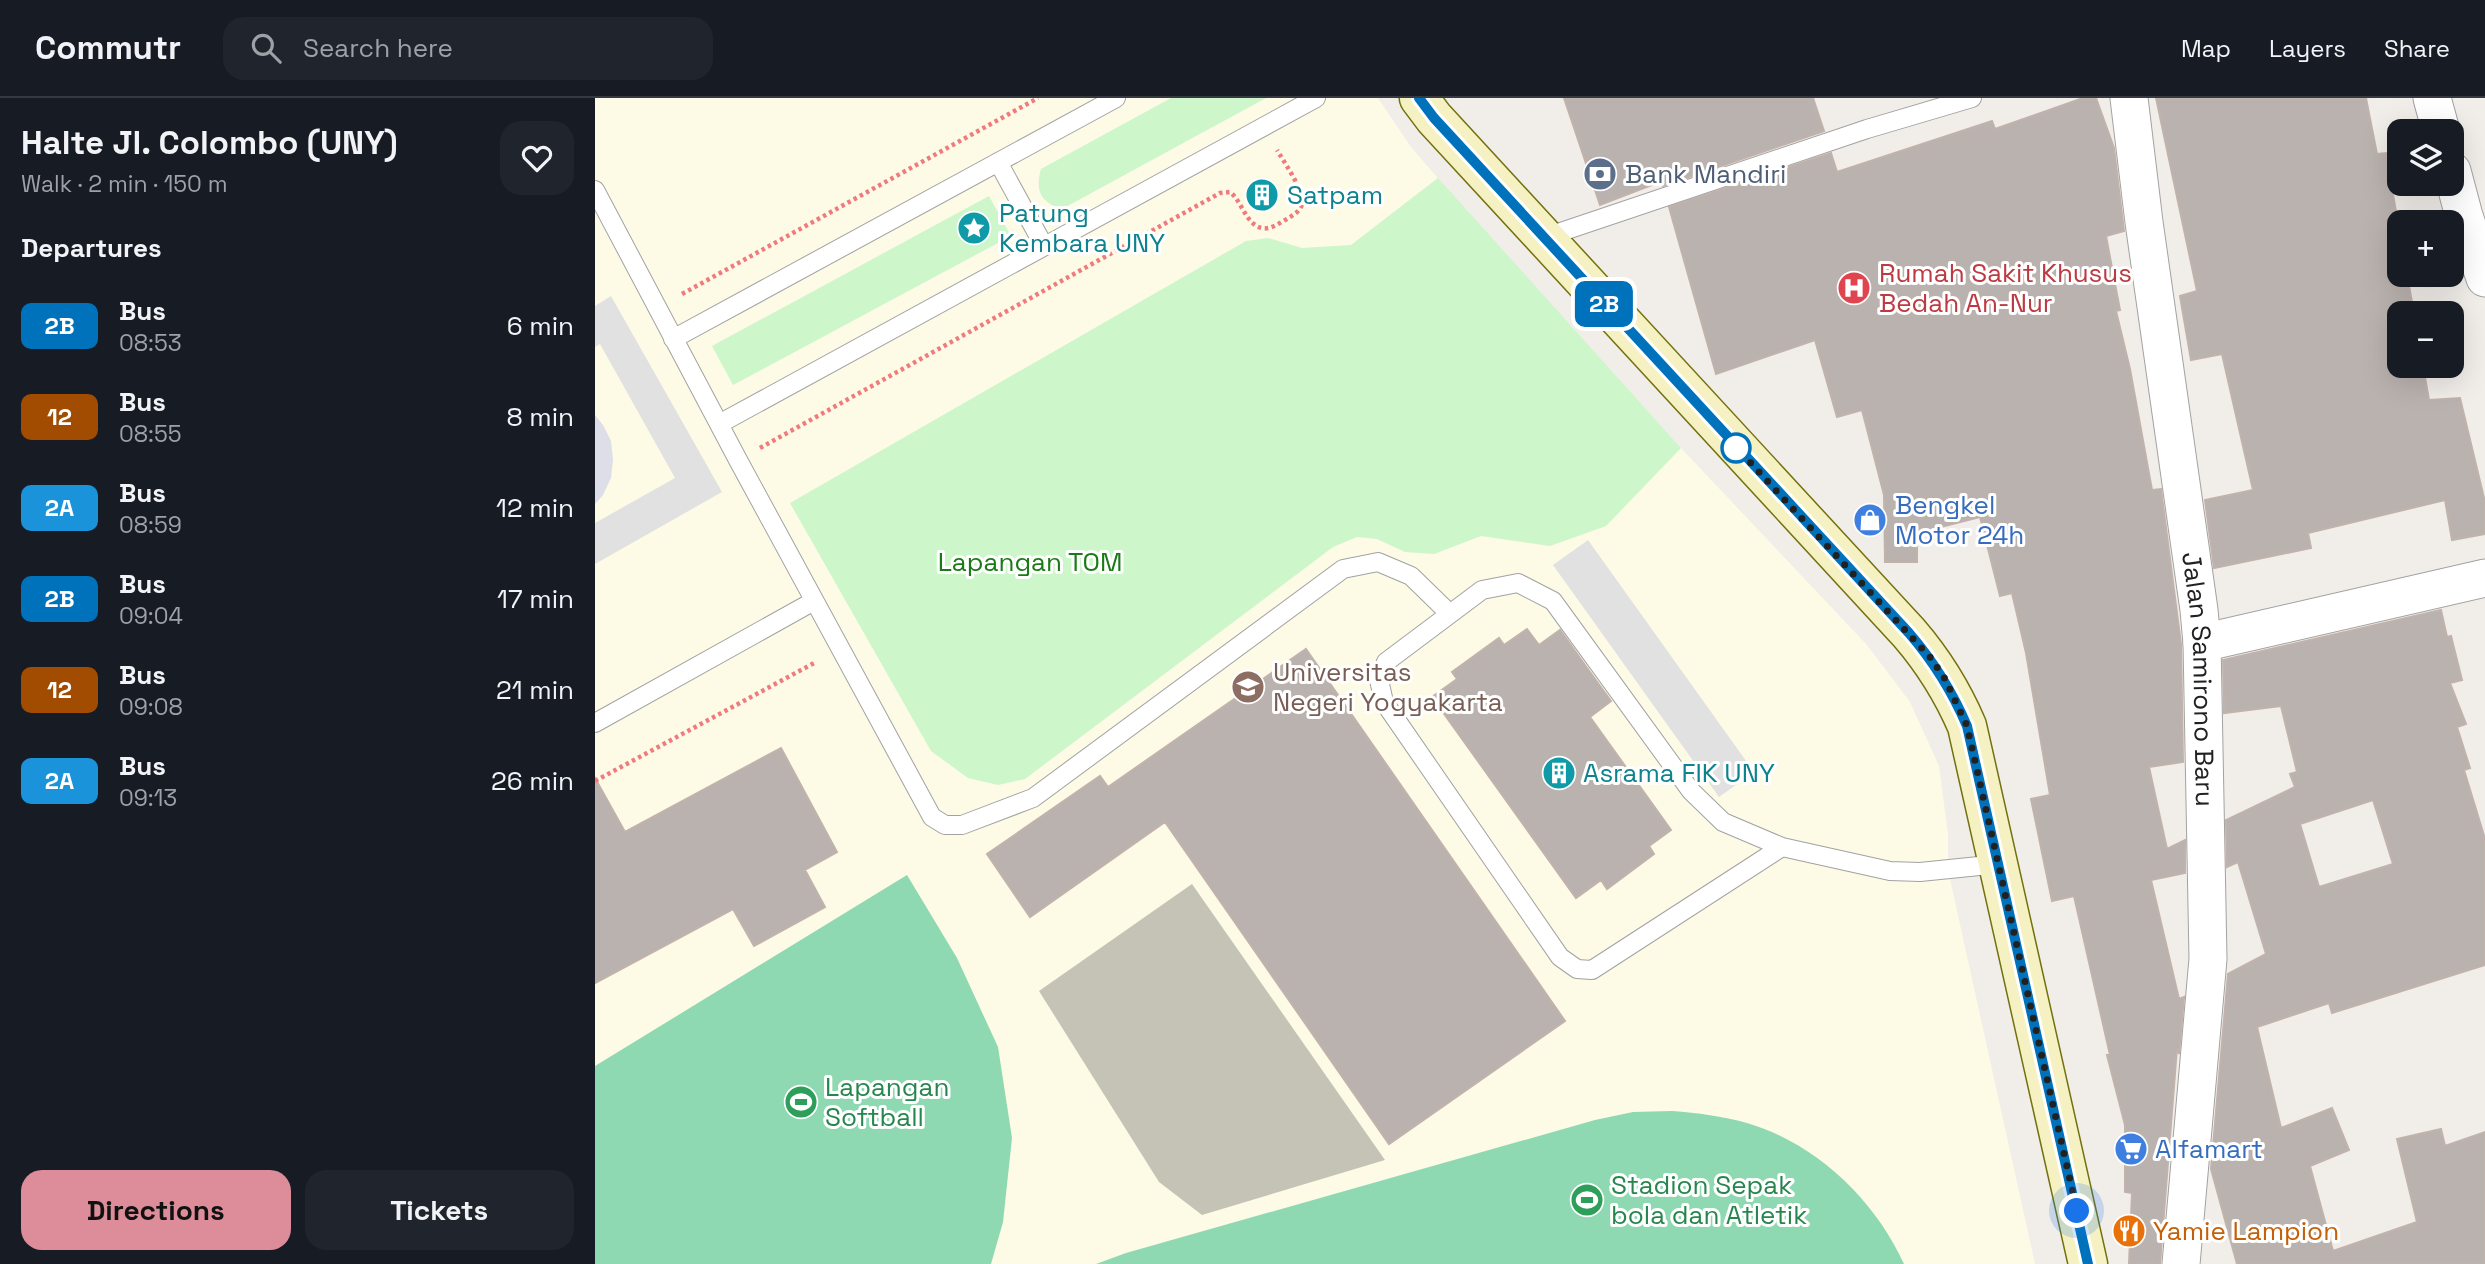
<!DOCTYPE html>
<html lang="en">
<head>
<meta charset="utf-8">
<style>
	body { margin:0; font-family:"Space Grotesk",sans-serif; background:#20242c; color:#f1f3f6; height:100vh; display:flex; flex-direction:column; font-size:26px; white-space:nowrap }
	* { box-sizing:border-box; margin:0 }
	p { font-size:23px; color:#9ea1a6 }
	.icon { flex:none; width:38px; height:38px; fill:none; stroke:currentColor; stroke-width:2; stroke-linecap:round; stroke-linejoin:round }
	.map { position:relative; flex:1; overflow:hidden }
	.drawer { display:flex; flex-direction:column; background:#171b24; width:595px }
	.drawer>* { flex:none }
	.badge { padding:0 14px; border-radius:10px; font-size:24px; line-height:46px }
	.fabs { position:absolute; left:1792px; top:21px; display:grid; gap:14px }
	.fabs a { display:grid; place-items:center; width:77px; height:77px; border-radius:14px; background:#171b24; box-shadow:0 7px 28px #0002; font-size:35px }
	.you { position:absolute; width:35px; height:35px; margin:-18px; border:5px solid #fff; border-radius:50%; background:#1a73e8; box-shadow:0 0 0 10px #1a73e833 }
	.map>.badge { position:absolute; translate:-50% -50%; box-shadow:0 0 0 4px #fff }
	h2 { padding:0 21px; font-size:26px; line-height:63px }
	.round { display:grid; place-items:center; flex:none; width:74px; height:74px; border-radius:21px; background:#20242c }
	.headline { display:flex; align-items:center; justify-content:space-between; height:119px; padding:0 21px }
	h1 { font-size:33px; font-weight:700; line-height:52px }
	.action { display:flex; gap:14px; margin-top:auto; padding:14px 21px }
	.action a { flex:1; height:80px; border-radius:21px; background:#dc8d99; color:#111; font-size:28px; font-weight:700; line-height:80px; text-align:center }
	.action a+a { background:#20242c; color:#f1f3f6 }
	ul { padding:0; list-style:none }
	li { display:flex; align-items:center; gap:21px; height:91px; padding:0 21px }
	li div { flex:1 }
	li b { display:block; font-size:26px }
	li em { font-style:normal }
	li .badge { min-width:77px; font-weight:700; text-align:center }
	header { display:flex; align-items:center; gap:42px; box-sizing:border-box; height:98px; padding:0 35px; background:#171b24; border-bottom:2px solid #363941 }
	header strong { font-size:33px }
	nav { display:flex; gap:38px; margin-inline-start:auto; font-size:24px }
	.search { width:490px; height:63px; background:#20242c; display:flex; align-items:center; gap:18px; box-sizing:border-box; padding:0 24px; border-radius:21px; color:#9ea1a6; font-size:26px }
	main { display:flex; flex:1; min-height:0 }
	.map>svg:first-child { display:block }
	.education { fill:#fdfae6 }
	.construction { fill:#c5c3b5 }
	.park { fill:#cdf6cb }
	.pitch { fill:#8ed9b2 }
	.parking { fill:#e1e1e1 }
	.plaza { fill:#dddee7 }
	.building { fill:#bab2ae; stroke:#c1b3ac; stroke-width:2; fill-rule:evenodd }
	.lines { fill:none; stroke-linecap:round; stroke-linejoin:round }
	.service-casing { stroke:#a2a2a2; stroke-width:20 }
	.minor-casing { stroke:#a2a2a2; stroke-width:39 }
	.secondary-casing { stroke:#73710e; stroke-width:41 }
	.path { stroke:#ef7b7e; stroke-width:4.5; stroke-dasharray:3.5 3.5; stroke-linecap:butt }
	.service { stroke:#fff; stroke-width:18 }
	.minor { stroke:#fff; stroke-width:37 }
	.secondary { stroke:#f5f1c2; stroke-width:38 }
	.line-casing { stroke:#fff; stroke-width:16 }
	.line { stroke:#0072bc; stroke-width:10 }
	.walk { stroke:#212121; stroke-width:7; stroke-dasharray:0 12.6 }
	.stop-dot { fill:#fff; stroke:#0072bc; stroke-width:3.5 }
	.labels { text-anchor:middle; stroke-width:6; stroke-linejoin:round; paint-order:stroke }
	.service-label { font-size:26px; fill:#4e5e75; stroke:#fff; text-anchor:start }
	.culture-label { font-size:26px; fill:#0d838f; stroke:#fff; text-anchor:start }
	.health-label { font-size:26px; fill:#be3a42; stroke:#fff; text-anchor:start }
	.shop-label { font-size:26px; fill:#366cbe; stroke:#fff; text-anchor:start }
	.park-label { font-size:26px; fill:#1a7a15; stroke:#fff }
	.education-label { font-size:26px; fill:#785e54; stroke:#fff; text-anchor:start }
	.street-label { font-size:26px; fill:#212121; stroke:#fff }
	.leisure-label { font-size:26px; fill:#27864d; stroke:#fff; text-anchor:start }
	.food-label { font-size:26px; fill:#c56008; stroke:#fff; text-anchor:start }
</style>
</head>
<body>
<header>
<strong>Commutr</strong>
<div class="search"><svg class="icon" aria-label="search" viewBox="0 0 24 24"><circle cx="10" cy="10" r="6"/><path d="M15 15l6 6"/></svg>Search here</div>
<nav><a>Map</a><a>Layers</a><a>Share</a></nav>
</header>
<main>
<section class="drawer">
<div class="headline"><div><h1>Halte Jl. Colombo (UNY)</h1><p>Walk · 2 min · 150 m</p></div><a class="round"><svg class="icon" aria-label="heart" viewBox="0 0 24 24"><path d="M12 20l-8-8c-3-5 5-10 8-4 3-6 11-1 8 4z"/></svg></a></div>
<h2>Departures</h2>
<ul>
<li><span class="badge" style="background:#0072bc;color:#fff">2B</span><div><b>Bus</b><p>08:53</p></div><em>6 min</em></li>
<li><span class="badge" style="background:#a14c00;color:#fff">12</span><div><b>Bus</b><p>08:55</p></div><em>8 min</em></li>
<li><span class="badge" style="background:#1a93db;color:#fff">2A</span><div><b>Bus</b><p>08:59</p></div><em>12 min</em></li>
<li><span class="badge" style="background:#0072bc;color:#fff">2B</span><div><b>Bus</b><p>09:04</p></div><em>17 min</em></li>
<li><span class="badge" style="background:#a14c00;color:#fff">12</span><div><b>Bus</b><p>09:08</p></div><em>21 min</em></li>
<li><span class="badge" style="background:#1a93db;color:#fff">2A</span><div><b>Bus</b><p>09:13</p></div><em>26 min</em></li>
</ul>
<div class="action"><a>Directions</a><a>Tickets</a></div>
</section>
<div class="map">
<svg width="1890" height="1166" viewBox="0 0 1890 1166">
	<rect width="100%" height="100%" fill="#f1ede9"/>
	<!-- education -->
	<path class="education" d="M 0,0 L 783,0 L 816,49 L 860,100 L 1086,350 L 1272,547 L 1315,604 L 1344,668 L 1353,736 L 1353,772 L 1440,1166 L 0,1166 Z"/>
	<!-- construction -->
	<path class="construction" d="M 597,786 L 790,1062 L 607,1117 L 564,1084 L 444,893 Z"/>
	<!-- park -->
	<path class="park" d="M 576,0 L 671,0 L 467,111 C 445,104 440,92 446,71 Z
		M 843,80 L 1086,350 L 1011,428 L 955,448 L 886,438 L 839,456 L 810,454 L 782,441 L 762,439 L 738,449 L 430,681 L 403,687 L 373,680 L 336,653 L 195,405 L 651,143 L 673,140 L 707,150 L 756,147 Z
		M 394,98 L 416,138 L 138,287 L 117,248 Z"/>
	<!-- pitch -->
	<path class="pitch" d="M 312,777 L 362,860 L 403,949 L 417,1040 L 408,1124 L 396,1166 L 0,1166 L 0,968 Z
		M 1077,1013 C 1103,1015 1127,1018 1152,1025 C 1221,1045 1280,1102 1309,1166 L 501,1166 L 531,1155 L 1000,1022 L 1038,1014 Z"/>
	<!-- parking -->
	<path class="parking" d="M 16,198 L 127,394 L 0,466 L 0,425 L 80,380 L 5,246 L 0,249 L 0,208 Z
		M 993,442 L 1159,674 L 1124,699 L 958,467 Z"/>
	<!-- plaza -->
	<path class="plaza" d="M 0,317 L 8,327 L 16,343 L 18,362 L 16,380 L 8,397 L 0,406 Z"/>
	<!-- building -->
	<path class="building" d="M 969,0 L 1218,0 L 1229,33 L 1068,88 L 1067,83 L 1005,107 Z
		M 1488,0 L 1501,0 L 1519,50 L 1529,133 L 1511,138 L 1525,212 L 1521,213 L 1535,271 L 1557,392 L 1566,391 L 1586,546 L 1588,664 L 1554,669 L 1572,751 L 1590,742 L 1590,775 L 1556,782 L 1584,901 L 1589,899 L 1584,956 L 1582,950 L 1565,1166 L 1534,1166 L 1537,1095 L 1530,1094 L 1530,1027 L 1512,957 L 1515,957 L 1479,798 L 1457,803 L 1436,701 L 1455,697 L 1431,555 L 1417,495 L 1405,498 L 1385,419 L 1322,435 L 1322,464 L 1290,464 L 1289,397 L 1267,312 L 1242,319 L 1220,242 L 1121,276 L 1074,109 L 1236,55 L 1242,74 L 1397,23 L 1400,31 Z
		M 1561,0 L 1771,0 L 1782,56 L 1791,55 L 1804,131 L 1804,177 L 1812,177 L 1819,215 L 1804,215 L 1804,268 L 1828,268 L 1834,302 L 1865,300 L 1890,404 L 1890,436 L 1857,442 L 1850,402 L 1713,435 L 1716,450 L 1619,470 L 1610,402 L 1658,392 L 1627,256 L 1596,262 L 1585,198 L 1602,193 Z
		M 1846,512 L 1852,539 L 1856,538 L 1867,582 L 1855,585 L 1871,626 L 1862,629 L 1875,670 L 1869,672 L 1890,741 L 1890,867 L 1737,915 L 1734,905 L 1662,929 L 1686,1030 L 1737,1010 L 1754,1052 L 1715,1068 L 1738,1153 L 1822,1124 L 1802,1041 L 1846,1031 L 1850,1048 L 1890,1034 L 1890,1166 L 1642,1166 L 1616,1071 L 1633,876 L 1671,856 L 1643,764 L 1632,769 L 1631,722 L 1700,689 L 1695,676 L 1702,674 L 1686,608 L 1629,615 L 1628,562 ZM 1778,702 L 1798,766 L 1724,789 L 1705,726 Z
		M 932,531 L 944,547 L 965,532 L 995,574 L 1016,603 L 995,619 L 1076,732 L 1054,748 L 1059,756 L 1012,791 L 1006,782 L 981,800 L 837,599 L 862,581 L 857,574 L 904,540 L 909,547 Z
		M 711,551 L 970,923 L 794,1046 L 570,724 L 435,819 L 392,756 L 505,678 L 513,689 Z
		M 186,650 L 242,754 L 210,772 L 230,809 L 159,848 L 138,811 L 0,885 L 0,680 L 30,734 Z"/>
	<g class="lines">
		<defs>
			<path id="service" d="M 403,64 L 449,148
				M 0,92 L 143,362 L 337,719 L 350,727 L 367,727 L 438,700 L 748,471 L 783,464 L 816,478 L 854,515
				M 948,140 L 1272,31 L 1377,0
				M 78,241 L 521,0
				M 124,326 L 721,0
				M 0,625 L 219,503
				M 1187,749 L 1128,724 L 1096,693 L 958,503 L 923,485 L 887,492 L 791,564 L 784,582 L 789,604 L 965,859 L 982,871 L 997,872 L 1187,749 L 1295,773 L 1325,774 L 1404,766"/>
			<g id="minor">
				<path id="s1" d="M 1534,0 L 1549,124 L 1604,512 L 1607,545 L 1613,861 L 1586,1166"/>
				<path d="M 1837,0 L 1846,33"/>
				<path d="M 1857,73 L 1869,118 L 1890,180"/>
				<path d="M 1607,545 L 1890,480"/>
			</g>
			<path id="secondary" d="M 824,0 L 839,20 L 1314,535 C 1339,564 1357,593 1372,628 L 1493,1166"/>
		</defs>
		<!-- service casing -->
		<use href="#service" class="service-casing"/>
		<!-- minor casing -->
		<use href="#minor" class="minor-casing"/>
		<!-- secondary casing -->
		<use href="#secondary" class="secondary-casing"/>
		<!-- path -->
		<path class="path" d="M 87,196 L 443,0
			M 165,350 L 625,95 L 635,94 C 647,103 651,127 667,130 C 676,132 684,125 692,121 C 698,117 705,114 707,106 C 710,94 689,64 682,52
			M 0,683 L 221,564"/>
		<!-- service -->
		<use href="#service" class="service"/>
		<!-- minor -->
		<use href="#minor" class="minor"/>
		<!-- secondary -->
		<use href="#secondary" class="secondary"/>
	</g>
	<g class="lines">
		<defs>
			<path id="line" d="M 824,0 L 839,20 L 1314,535 C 1339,564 1357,593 1372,628 L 1493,1166"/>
		</defs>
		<!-- line casing -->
		<use href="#line" class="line-casing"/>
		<!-- line -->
		<use href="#line" class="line"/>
		<!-- walk -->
		<path class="walk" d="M 1141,350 L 1140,348 L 1335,559 L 1350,581 L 1372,628 L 1482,1113"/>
	</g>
	<!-- icons -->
	<defs>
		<symbol id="bank-disc" viewBox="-11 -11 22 22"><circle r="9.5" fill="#5c6f8a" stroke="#fff"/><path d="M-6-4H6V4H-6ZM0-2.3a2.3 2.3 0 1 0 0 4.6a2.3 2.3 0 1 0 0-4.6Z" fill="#fff"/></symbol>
		<symbol id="building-disc" viewBox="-11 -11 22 22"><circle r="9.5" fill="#0f9aa8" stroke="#fff"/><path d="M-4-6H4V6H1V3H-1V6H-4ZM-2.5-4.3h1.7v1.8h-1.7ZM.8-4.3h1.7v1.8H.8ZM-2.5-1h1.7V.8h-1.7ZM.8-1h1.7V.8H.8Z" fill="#fff"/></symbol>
		<symbol id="sight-disc" viewBox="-11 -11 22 22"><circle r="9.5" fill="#0f9aa8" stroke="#fff"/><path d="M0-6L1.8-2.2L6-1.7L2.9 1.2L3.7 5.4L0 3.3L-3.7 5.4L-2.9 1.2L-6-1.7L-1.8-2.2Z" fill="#fff"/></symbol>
		<symbol id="hospital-disc" viewBox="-11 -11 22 22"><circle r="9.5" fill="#e0444e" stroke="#fff"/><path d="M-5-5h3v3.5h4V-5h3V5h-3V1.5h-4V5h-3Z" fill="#fff"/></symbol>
		<symbol id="shop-disc" viewBox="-11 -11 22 22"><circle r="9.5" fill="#3f7fe0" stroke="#fff"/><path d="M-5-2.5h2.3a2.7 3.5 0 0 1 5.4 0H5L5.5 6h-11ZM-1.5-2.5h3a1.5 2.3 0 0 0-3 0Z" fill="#fff"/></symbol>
		<symbol id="university-disc" viewBox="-11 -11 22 22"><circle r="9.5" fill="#8d6e63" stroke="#fff"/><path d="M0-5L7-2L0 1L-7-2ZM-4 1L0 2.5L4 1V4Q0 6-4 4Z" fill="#fff"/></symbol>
		<symbol id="stadium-disc" viewBox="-11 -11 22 22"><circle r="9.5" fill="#2e9e5b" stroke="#fff"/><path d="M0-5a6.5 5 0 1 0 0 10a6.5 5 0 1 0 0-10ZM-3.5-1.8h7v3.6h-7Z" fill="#fff"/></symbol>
		<symbol id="supermarket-disc" viewBox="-11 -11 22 22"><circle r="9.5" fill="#3f7fe0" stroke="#fff"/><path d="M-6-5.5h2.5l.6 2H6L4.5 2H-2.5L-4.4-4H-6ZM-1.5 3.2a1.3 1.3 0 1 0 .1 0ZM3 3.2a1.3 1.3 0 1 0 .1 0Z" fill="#fff"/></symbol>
		<symbol id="restaurant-disc" viewBox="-11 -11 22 22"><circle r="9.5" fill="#e8710a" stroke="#fff"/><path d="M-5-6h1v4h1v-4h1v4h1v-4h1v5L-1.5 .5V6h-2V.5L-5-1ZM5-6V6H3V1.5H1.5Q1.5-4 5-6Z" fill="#fff"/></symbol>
	</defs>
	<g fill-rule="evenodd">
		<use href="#bank-disc" x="986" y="57" width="38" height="38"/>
		<use href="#building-disc" x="648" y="78" width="38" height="38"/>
		<use href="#sight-disc" x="360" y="111" width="38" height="38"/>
		<use href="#hospital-disc" x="1240" y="171" width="38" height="38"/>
		<use href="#shop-disc" x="1256" y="403" width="38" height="38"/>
		<use href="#university-disc" x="634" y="570" width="38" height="38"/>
		<use href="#building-disc" x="945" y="656" width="38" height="38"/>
		<use href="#stadium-disc" x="187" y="985" width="38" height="38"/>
		<use href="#supermarket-disc" x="1517" y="1032" width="38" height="38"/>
		<use href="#stadium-disc" x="973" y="1083" width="38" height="38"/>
		<use href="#restaurant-disc" x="1515" y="1114" width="38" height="38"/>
	</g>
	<!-- markers -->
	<circle class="stop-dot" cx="1141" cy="350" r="14"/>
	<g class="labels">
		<!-- service labels -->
		<g class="service-label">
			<text x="1030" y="85">Bank Mandiri</text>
		</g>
		<!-- culture labels -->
		<g class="culture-label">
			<text x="692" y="106">Satpam</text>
			<text x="404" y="124">Patung<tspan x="404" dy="30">Kembara UNY</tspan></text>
			<text x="988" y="684">Asrama FIK UNY</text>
		</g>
		<!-- health labels -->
		<g class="health-label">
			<text x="1284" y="184">Rumah Sakit Khusus<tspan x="1284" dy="30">Bedah An-Nur</tspan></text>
		</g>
		<!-- shop labels -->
		<g class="shop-label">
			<text x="1300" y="416">Bengkel<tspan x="1300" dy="30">Motor 24h</tspan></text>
			<text x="1560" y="1060">Alfamart</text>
		</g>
		<!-- park labels -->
		<g class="park-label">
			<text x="435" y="473">Lapangan TOM</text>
		</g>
		<!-- education labels -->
		<g class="education-label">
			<text x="678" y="583">Universitas<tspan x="678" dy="30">Negeri Yogyakarta</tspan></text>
		</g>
		<!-- street labels -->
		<g class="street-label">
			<text dy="9" stroke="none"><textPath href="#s1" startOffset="586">Jalan Samirono Baru</textPath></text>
		</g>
		<!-- leisure labels -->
		<g class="leisure-label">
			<text x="230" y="998">Lapangan<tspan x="230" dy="30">Softball</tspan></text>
			<text x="1016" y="1096">Stadion Sepak<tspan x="1016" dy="30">bola dan Atletik</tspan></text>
		</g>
		<!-- food labels -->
		<g class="food-label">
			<text x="1558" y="1142">Yamie Lampion</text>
		</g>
	</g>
</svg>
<div class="fabs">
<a><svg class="icon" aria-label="layers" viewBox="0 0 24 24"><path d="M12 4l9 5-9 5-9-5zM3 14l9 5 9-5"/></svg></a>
<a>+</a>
<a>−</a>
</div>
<div class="you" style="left:1482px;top:1113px"></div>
<b class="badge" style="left:1009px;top:206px;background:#0072bc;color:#fff">2B</b>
</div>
</main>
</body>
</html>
